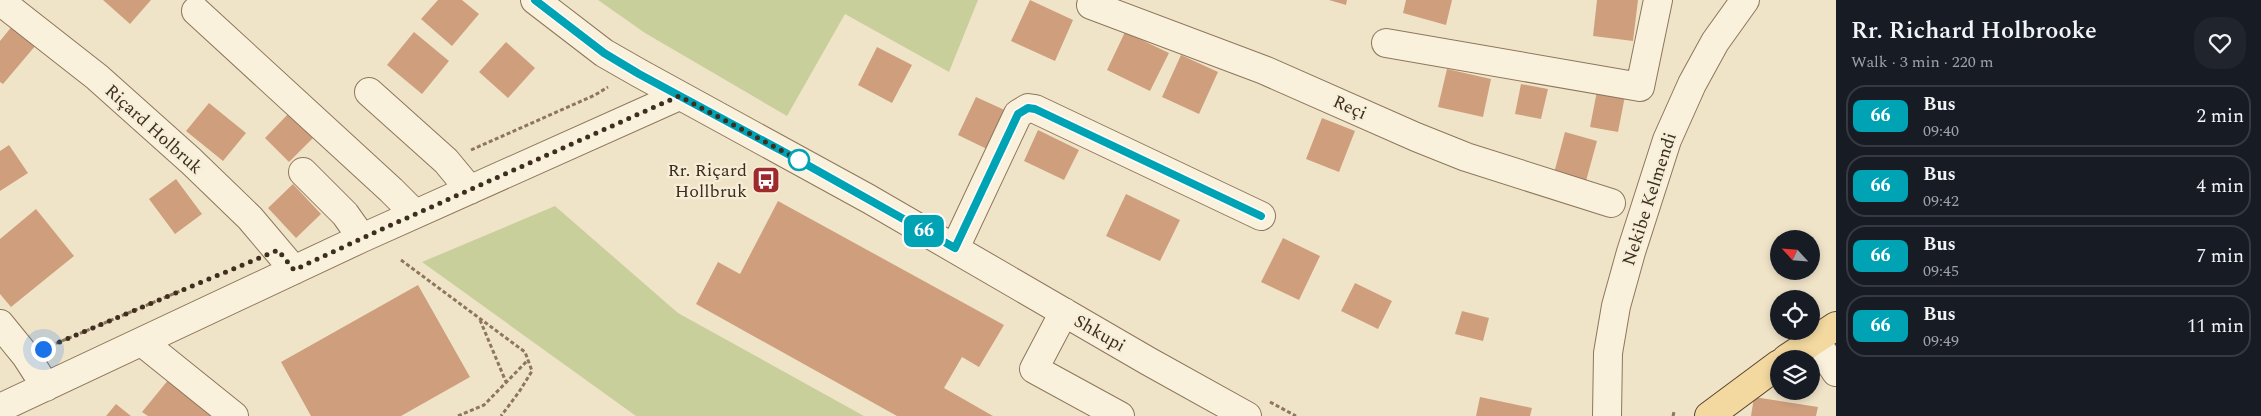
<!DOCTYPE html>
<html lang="en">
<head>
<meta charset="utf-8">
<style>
	body { margin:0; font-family:Spectral,serif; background:#20242c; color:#f1f3f6; height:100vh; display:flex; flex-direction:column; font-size:19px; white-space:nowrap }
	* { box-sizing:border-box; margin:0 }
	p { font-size:16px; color:#9ea1a6 }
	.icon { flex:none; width:28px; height:28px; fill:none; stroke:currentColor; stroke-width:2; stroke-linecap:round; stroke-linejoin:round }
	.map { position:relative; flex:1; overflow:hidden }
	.panel { display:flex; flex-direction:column; background:#171b24; width:425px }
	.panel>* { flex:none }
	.badge { padding:0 10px; border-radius:8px; font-size:18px; line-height:32px }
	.needle { width:32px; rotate:296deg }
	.fabs { position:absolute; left:1770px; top:230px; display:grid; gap:10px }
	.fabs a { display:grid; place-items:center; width:50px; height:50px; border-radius:50%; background:#171b24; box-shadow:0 2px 8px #0003; font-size:25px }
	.you { position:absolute; width:25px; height:25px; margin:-12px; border:4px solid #fff; border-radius:50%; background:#1a73e8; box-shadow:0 0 0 8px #1a73e833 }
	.map>.badge { position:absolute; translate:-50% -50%; box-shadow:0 0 0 2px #fff }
	.round { display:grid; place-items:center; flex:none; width:52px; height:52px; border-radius:20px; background:#20242c }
	.summary { display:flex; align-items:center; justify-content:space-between; height:85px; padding:0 15px }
	h1 { font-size:24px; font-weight:600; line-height:38px }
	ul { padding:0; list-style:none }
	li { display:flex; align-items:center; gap:15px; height:62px; margin:0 10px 8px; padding:0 5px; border:2px solid #363941; border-radius:20px }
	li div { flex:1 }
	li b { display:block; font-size:19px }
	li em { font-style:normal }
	li .badge { min-width:55px; font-weight:700; text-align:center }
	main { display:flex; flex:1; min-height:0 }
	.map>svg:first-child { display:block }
	.green { fill:#c9cf9b }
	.building { fill:#cf9f7d }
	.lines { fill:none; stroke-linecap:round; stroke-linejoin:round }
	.minor-casing { stroke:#8d765c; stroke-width:30 }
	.major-casing { stroke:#5b4430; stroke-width:30 }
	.path { stroke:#8d765c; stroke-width:3; stroke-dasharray:4 2.5; stroke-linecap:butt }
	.minor { stroke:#faf1dc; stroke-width:28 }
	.major { stroke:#f3d9a0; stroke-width:28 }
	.line-casing { stroke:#fff; stroke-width:11 }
	.line { stroke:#00a3b4; stroke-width:8 }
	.walk { stroke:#3d2e20; stroke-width:5; stroke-dasharray:0 9 }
	.stop-dot { fill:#fff; stroke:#00a3b4; stroke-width:2.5 }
	.labels { text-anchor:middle; stroke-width:4.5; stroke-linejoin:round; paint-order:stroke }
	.street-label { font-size:18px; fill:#3d2e20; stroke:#f7eed8 }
	.poi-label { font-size:18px; fill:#3d2e20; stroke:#f7eed8; text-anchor:end }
</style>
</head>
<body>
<main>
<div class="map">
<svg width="1836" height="416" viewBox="0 0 1836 416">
	<rect width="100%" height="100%" fill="#f0e4c8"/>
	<!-- green -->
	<path class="green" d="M 598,0 L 978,0 L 949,72 L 845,14 L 787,116 L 645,33 Z
		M 555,206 L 678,313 L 864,416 L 636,416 L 422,262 Z"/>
	<!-- building -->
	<path class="building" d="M 103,0 L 151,0 L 130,24 Z
		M 438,0 L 462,0 L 479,14 L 452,46 L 421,19 Z
		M 1030,0 L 1073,20 L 1055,61 L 1011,41 Z
		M 1329,0 L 1347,0 L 1346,5 Z
		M 1406,0 L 1452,0 L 1446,25 L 1403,13 Z
		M 1597,0 L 1638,0 L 1633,41 L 1593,36 Z
		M 13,25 L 36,45 L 3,84 L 0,82 L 0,41 Z
		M 414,32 L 449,61 L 422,94 L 387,65 Z
		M 1125,32 L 1169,53 L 1150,91 L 1107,70 Z
		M 506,42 L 535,68 L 508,98 L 479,72 Z
		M 877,47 L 912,65 L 892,103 L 858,85 Z
		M 1181,55 L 1218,72 L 1199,114 L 1162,97 Z
		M 1447,69 L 1491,79 L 1483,117 L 1438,107 Z
		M 1521,84 L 1548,89 L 1541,119 L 1515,114 Z
		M 1597,91 L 1625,96 L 1618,132 L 1590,127 Z
		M 976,97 L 1009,112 L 991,151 L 958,135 Z
		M 209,103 L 246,133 L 223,161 L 186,131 Z
		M 289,113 L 314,137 L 289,162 L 265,138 Z
		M 1322,118 L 1355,131 L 1339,172 L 1306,159 Z
		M 1038,130 L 1079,150 L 1064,180 L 1024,161 Z
		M 1565,132 L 1597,141 L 1586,181 L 1554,173 Z
		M 9,145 L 28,173 L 0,191 L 0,151 Z
		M 176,179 L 202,214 L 175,234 L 149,199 Z
		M 293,184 L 321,214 L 296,238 L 268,208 Z
		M 1126,194 L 1180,220 L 1160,261 L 1106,236 Z
		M 778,201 L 1004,325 L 979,367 L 962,357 L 944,388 L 993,416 L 897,416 L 696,304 L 718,262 L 740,274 Z
		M 36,209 L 74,256 L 11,307 L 0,294 L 0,239 Z
		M 1283,238 L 1320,256 L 1299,300 L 1261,282 Z
		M 1355,283 L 1392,301 L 1378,329 L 1341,311 Z
		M 418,285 L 470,377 L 401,416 L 311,416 L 281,362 Z
		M 1462,311 L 1489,318 L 1483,341 L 1455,334 Z
		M 169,379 L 214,416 L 148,416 L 142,412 Z
		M 1480,397 L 1532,408 L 1530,416 L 1476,416 Z
		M 1754,397 L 1818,407 L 1816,416 L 1751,416 Z
		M 116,404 L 131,416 L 106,416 Z"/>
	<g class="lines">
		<defs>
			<path id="minor" d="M 535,0 L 604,53 L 639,73 L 869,199 L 1148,361 L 1247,416
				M 0,1 L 97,77 L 191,161 L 250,218 L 294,270
				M 1091,5 L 1264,70 L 1416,137 L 1466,157 L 1611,203
				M 196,11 L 391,190 L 415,214
				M 1386,43 L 1640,87 L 1658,0
				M 369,92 L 446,161 L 470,190
				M 303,172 L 345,214 L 362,238
				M 955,248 L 1018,114 L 1028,108 L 1035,109 L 1261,216
				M 1064,312 L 1034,369 L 1120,416
				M 0,324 L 26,356 L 46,387
				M 1815,340 L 1836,372
				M 142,342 L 234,416
				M 0,408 L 362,238 L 679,96
				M 1607,416 L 1608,353 L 1616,306 L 1631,252 L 1667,140 L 1692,84 L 1715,42 L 1745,0"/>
			<path id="major" d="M 1786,359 L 1836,326
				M 1709,416 L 1779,364"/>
		</defs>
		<!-- minor casing -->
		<use href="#minor" class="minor-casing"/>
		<!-- major casing -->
		<use href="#major" class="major-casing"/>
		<!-- path -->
		<path class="path" d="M 471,150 L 595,95 L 608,87
			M 401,260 L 525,352 L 532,371 L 519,392 L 501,416
			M 480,320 L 506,382
			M 50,346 L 185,289
			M 1270,402 L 1296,416
			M 458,416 L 484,405 L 528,360
			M 1673,416 L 1674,412"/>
		<!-- minor -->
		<use href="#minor" class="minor"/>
		<!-- major -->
		<use href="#major" class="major"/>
	</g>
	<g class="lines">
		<defs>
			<path id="line" d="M 535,0 L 604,53 L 639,74 L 786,153 L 955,248 L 1018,114 L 1028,108 L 1035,109 L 1261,216"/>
		</defs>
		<!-- line casing -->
		<use href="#line" class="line-casing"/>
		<!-- line -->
		<use href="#line" class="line"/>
		<!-- walk -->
		<path class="walk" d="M 43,349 L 278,250 L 294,270 L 380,230 L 679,96 L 803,162 L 799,160"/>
	</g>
	<!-- icons -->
	<defs>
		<symbol id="bus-square" viewBox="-11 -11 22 22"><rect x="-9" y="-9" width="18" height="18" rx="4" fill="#9e2a2b" stroke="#f7eed8"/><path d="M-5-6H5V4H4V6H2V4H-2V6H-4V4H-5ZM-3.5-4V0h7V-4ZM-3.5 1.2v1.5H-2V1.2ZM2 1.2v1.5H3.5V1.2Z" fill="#fff"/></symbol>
	</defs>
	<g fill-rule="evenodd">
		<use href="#bus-square" x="750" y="164" width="32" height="32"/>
	</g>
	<!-- markers -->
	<circle class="stop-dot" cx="799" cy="160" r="10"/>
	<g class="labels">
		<!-- street labels -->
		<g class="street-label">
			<text transform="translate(1350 107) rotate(24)" y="6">Reçi</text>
			<text transform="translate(154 129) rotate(42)" y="6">Riçard Holbruk</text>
			<text transform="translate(1649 199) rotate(-72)" y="6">Nekibe Kelmendi</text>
			<text transform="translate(1100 333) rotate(30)" y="6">Shkupi</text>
		</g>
		<!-- poi labels -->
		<g class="poi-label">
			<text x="747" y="176">Rr. Riçard<tspan x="747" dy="21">Hollbruk</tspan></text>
		</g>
	</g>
</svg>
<div class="fabs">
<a><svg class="needle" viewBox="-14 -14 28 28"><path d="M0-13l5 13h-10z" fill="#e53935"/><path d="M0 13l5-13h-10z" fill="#9ea1a6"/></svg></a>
<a><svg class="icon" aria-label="locate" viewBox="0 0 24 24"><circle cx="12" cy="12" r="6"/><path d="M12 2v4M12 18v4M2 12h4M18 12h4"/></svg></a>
<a><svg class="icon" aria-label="layers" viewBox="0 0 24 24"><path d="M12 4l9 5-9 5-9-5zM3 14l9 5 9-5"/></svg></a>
</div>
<div class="you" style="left:43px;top:349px"></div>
<b class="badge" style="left:924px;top:231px;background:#00a3b4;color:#fff">66</b>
</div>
<section class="panel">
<div class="summary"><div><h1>Rr. Richard Holbrooke</h1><p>Walk · 3 min · 220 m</p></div><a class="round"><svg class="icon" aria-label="heart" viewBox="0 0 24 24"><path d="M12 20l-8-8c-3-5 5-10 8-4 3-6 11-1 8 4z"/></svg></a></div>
<ul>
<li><span class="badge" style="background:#00a3b4;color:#fff">66</span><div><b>Bus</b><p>09:40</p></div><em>2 min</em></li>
<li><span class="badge" style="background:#00a3b4;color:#fff">66</span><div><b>Bus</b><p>09:42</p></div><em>4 min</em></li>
<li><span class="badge" style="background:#00a3b4;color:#fff">66</span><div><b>Bus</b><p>09:45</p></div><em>7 min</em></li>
<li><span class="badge" style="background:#00a3b4;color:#fff">66</span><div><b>Bus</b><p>09:49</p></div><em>11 min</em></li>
</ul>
</section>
</main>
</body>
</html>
